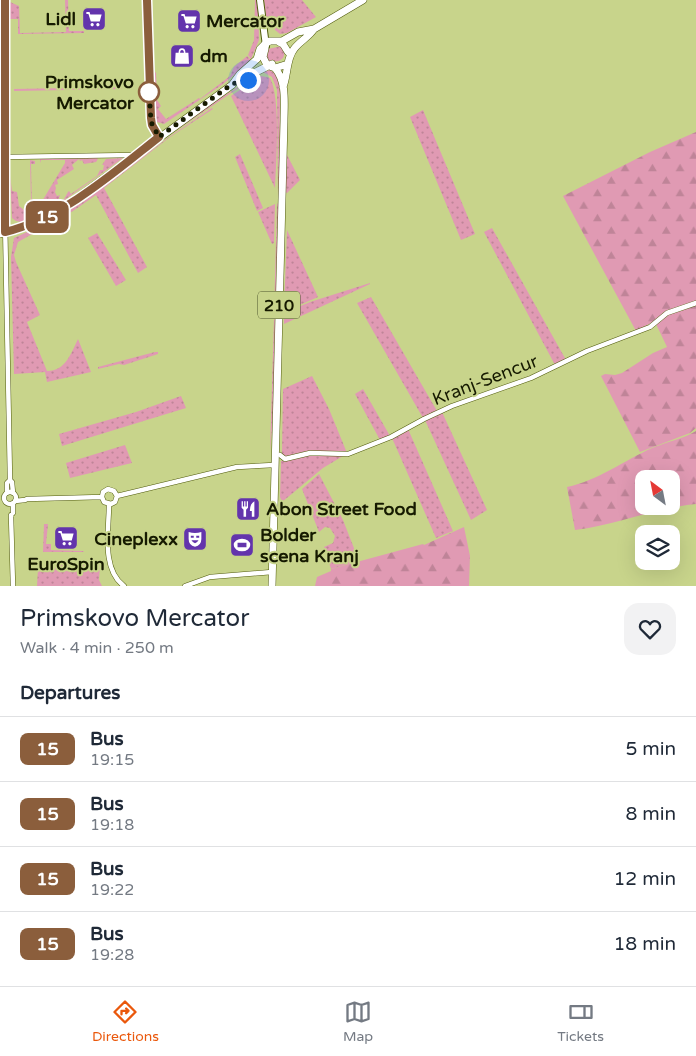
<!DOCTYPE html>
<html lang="en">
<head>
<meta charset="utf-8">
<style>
	body { margin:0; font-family:"Varela Round",sans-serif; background:#f2f2f3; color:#1f2937; height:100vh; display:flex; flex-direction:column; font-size:19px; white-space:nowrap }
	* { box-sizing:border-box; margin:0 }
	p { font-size:16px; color:#747a83 }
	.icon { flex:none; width:28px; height:28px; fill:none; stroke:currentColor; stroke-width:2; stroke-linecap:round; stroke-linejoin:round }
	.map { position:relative; height:586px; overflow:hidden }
	.details { display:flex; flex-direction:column; background:#fff; flex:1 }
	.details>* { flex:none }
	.badge { padding:0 10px; border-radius:8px; font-size:18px; line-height:32px }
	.needle { width:32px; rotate:328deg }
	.buttons { position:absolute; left:635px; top:470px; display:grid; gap:10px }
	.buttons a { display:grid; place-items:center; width:45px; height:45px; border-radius:10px; background:#fff; box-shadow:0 5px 20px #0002; font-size:25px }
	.you { position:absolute; width:25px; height:25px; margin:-12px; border:4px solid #fff; border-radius:50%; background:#1a73e8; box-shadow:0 0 0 8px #1a73e833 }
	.map>.badge { position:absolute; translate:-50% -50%; box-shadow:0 0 0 2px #fff }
	h2 { padding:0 20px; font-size:19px; line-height:45px }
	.round { display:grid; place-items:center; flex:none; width:52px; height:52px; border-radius:15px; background:#f2f2f3 }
	.headline { display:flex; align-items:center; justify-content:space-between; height:85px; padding:0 20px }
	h1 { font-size:24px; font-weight:600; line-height:38px }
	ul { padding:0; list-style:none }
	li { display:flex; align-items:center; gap:15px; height:65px; padding:0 20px; border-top:1px solid #e0e1e3 }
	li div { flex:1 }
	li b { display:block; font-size:19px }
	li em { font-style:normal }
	li .badge { min-width:55px; font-weight:700; text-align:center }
	.menu { display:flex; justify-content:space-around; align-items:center; height:70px; border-top:1px solid #e0e1e3; background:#fff; font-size:14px; color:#747a83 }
	.menu a { display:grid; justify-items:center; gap:2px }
	.menu .selected { color:#ea580c }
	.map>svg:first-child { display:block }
	.grass { fill:url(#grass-dots) }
	.forest { fill:url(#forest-firs); fill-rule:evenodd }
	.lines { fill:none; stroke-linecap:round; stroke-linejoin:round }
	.minor-casing { stroke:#515b0c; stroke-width:5.5 }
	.secondary-casing { stroke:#515b0c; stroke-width:8 }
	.primary-casing { stroke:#515b0c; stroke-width:8 }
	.minor { stroke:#fff; stroke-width:4.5 }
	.secondary { stroke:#fff; stroke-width:6 }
	.primary { stroke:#fff; stroke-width:7 }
	.line-casing { stroke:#fff; stroke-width:11 }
	.line { stroke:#8b5e3c; stroke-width:8 }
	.walk { stroke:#161a00; stroke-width:5; stroke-dasharray:0 9 }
	.stop-dot { fill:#fff; stroke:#8b5e3c; stroke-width:2.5 }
	.labels { text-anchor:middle; stroke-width:4; stroke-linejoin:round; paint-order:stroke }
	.shield { fill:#c8d48b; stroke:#4b522a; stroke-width:1 }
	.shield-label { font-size:16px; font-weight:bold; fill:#161a00 }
	.poi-label { font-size:18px; font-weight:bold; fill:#161a00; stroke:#c8d48b; text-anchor:start }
	.stop-label { font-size:18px; font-weight:bold; fill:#161a00; stroke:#c8d48b; text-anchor:end }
	.street-label { font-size:18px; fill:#161a00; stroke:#c8d48b }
</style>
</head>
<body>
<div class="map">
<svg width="696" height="586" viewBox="0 0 696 586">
	<defs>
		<pattern id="grass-dots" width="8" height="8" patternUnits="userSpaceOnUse" patternTransform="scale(1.25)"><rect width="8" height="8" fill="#e09ab3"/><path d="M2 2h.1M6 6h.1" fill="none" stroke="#bf8498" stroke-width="1.8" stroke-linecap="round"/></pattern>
		<pattern id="forest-firs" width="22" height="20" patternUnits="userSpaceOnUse" patternTransform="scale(1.25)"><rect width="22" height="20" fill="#e09ab3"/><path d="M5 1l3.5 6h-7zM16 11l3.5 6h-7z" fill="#bf8498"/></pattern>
	</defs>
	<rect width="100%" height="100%" fill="#c8d48b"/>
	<!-- grass -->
	<path class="grass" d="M 65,0 L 68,0 L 69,31 L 84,31 L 84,33 L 18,34 L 18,19 L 10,19 L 10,2 L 19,6 L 20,33 L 66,32 Z
		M 255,0 L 258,0 L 259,40 L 251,59 L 248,55 L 254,40 Z
		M 264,0 L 302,0 L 316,17 L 287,33 L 280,34 L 275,30 L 269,17 L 266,17 Z
		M 282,46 L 285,52 L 283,58 L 279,61 L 269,62 L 266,59 L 268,49 Z
		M 247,56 L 250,59 L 250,62 L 223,84 L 164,124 L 157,122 C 152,111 156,101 155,90 C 154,84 152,80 151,74 L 154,71 L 156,73 L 157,100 L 161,106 L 158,109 L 166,119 L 199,98 L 200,99 L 230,76 L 234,67 Z
		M 270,70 L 277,75 L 280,90 L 279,196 L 278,200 L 277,90 L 272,77 L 263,72 Z
		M 259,74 L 174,132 L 173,131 L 203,109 Z
		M 261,76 L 270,78 C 281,98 276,162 275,188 L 231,96 Z
		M 122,87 L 122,89 L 14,91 L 14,89 Z
		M 212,108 L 213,109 L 170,137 L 104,188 L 147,267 L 138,273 L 96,195 L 73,211 L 18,242 L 14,255 L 16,262 L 40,315 L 27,322 L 47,371 C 66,371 71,353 78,339 L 91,372 L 47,382 L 45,372 L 14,374 L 11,257 L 14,238 L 49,222 L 83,202 L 169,137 Z
		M 423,110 L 475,234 L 461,240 L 410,117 Z
		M 286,153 L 300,180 L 287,193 L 285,192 Z
		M 240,154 L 263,208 L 257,211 L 235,157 Z
		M 96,158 L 98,159 L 96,162 L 84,164 L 82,160 L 80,161 L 79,159 L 72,165 L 74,169 L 57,180 L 58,184 L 55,185 L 56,188 L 55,192 L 57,196 L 60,195 L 57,204 L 21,222 L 16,221 L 12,218 L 10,176 L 12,191 L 17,192 L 19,206 L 24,210 L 28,209 L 31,201 L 30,160 L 35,161 L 35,164 L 31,164 L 32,210 L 35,213 L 65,163 L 65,160 L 41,160 L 40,163 L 40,159 Z
		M 123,158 L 63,201 L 68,192 L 69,191 L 71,194 L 97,176 L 100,170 L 103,170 L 104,165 L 102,165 L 106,159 Z
		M 277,203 L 279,206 L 276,314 L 274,316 Z
		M 275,204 L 274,243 L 272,244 L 258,212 Z
		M 492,228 L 566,360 L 555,365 L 484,232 Z
		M 287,230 L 318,297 L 286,311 L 284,310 Z
		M 97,233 L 126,280 L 116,286 L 88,238 Z
		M 370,283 L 370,284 L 284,324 L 284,314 L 286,312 L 310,302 Z
		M 371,297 L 437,411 L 423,418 L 357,303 Z
		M 274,319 L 276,321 L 274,406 L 270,452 Z
		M 155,352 L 158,352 L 158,354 L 124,365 L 119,364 L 98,369 L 98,367 Z
		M 312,376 L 329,409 L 347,453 L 321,452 L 286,458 L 282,454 L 283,389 Z
		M 363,389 L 390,436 L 380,440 L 355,394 Z
		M 181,396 L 186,408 L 62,446 L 59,434 L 136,412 Z
		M 442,412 L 487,510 L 471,520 L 425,420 Z
		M 408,429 L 453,531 L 436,538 L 392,438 Z
		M 125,445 L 132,463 L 70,478 L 66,463 Z
		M 316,454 L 343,456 L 323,468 L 282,502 L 280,497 L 281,461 Z
		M 319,474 L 343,520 L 359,561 L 331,569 L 324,547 L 333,543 L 335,536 L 330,528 L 325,527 L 319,532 L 302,489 Z
		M 44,524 L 48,524 L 46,544 L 51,544 L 51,550 L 84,551 L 83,552 L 43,552 Z
		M 100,564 L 99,580 L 102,586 L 37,586 L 38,569 L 42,565 Z"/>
	<!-- forest -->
	<path class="forest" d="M 696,132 L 696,428 L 690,433 L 640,452 L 601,376 L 605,374 L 615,375 L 622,373 L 653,353 L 667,347 L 656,324 L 653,322 L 636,331 L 563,196 L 650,152 Z
		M 696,431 L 696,504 C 654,508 617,525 575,530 L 567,487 C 597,481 625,460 652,448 C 666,442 683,439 696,431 ZM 644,479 L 671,479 L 671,506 L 644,506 Z
		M 464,527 L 470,556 L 469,586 L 315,586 L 317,577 L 331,571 L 331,569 L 423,544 L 424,545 Z"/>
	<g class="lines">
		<defs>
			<path id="minor" d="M 5,0 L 5,219 L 10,480 L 12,482 L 13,493
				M 147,0 L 151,118 L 152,125 L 159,137
				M 5,157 L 134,155
				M 280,455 L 285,459 L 310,453 L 348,454 L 391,437 L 424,419 L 452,406 L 531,378 L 587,351 L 650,327 L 667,313 L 696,303
				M4 498a6 6 0 1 1 12 0a6 6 0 1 1-12 0Z
				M 7,493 L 7,483 L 10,480
				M 117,496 L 237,467 L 274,465
				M 102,497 L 104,502 L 111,504 L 115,502 L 117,496
				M 102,497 L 103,492 L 108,489 L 114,491 L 117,496
				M 15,501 L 25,500 L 27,499 L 102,497
				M 109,504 C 109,530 101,569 124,586
				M 13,586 L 11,515 L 13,513 L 13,503
				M 185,586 L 210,577 L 272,572"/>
			<path id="secondary" d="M 260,0 L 266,46"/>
			<path id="primary" d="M 279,42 L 283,44 L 288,52
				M 265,49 L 263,57 L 267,65 L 275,68 L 288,64
				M 240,83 L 246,77 L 272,64
				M 283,87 C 288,74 286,59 294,49 C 300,41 309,37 314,29
				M 0,234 L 30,225 L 70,203 L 232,85 L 240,74 L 257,59 L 260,49 L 266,43 L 270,41 L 282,41 L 298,32 L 314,29 L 363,0
				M 272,586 L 284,121 C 284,104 287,82 275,68"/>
		</defs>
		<!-- minor casing -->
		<use href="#minor" class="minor-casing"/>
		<!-- secondary casing -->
		<use href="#secondary" class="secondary-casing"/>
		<!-- primary casing -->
		<use href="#primary" class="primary-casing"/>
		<!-- minor -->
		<use href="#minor" class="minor"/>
		<!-- secondary -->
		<use href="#secondary" class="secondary"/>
		<!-- primary -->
		<use href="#primary" class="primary"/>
	</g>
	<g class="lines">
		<defs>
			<path id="line" d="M 5,0 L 5,232 C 64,217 112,174 159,137 L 152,125 L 151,118 L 147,0"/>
		</defs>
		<!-- line casing -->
		<use href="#line" class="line-casing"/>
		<!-- line -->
		<use href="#line" class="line"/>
		<!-- walk -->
		<path class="walk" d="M 149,92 L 149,90 L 151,122 L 159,137 L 232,84 L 248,80"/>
	</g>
	<!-- icons -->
	<defs>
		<symbol id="supermarket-square" viewBox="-11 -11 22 22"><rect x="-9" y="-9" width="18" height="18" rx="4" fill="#6334ac" stroke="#c8d48b"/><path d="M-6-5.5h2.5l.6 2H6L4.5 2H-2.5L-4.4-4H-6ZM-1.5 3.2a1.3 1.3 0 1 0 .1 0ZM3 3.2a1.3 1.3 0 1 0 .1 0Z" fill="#fff"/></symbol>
		<symbol id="shop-square" viewBox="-11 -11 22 22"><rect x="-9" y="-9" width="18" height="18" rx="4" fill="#6334ac" stroke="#c8d48b"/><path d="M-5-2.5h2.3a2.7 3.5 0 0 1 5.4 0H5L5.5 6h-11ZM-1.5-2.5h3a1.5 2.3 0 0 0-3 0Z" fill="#fff"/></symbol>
		<symbol id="restaurant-square" viewBox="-11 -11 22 22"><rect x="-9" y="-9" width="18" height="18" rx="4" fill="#6334ac" stroke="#c8d48b"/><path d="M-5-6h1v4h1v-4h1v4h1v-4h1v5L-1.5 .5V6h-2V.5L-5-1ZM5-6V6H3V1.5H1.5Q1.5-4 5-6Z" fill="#fff"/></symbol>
		<symbol id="theatre-square" viewBox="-11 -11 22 22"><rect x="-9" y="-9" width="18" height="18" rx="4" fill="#6334ac" stroke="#c8d48b"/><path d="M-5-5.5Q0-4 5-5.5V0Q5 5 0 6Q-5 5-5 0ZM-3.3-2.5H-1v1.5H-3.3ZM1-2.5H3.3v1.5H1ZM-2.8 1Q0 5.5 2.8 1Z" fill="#fff"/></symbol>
		<symbol id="stadium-square" viewBox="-11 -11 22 22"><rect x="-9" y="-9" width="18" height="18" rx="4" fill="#6334ac" stroke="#c8d48b"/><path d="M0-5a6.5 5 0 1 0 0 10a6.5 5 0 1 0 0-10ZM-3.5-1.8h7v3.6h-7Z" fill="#fff"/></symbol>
	</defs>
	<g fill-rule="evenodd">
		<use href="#supermarket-square" x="80" y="5" width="28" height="28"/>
		<use href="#supermarket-square" x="175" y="7" width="28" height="28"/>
		<use href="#shop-square" x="168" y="42" width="28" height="28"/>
		<use href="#restaurant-square" x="234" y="495" width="28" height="28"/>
		<use href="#supermarket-square" x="52" y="524" width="28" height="28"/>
		<use href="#theatre-square" x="181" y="525" width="28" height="28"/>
		<use href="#stadium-square" x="228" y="531" width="28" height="28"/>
	</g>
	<!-- markers -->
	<circle class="stop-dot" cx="149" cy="92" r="10"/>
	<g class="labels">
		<!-- shield labels -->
		<rect class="shield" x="258" y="291.5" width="42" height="27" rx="4"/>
		<g class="shield-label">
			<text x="279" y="311">210</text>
		</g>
		<!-- poi labels -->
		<g class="poi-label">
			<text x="76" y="25" text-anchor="end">Lidl</text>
			<text x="206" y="27">Mercator</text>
			<text x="200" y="62">dm</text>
			<text x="266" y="515">Abon Street Food</text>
			<text x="260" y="541">Bolder<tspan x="260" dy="21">scena Kranj</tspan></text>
			<text x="178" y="545" text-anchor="end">Cineplexx</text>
			<text x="66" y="570" text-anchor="middle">EuroSpin</text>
		</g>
		<!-- stop labels -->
		<g class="stop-label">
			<text x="134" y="88">Primskovo<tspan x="134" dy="21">Mercator</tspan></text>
		</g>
		<!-- street labels -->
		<g class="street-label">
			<text transform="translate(485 380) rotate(-21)" y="6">Kranj-Sencur</text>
		</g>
	</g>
</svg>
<div class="buttons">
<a><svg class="needle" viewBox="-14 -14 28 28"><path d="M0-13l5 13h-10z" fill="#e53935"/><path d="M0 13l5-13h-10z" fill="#747a83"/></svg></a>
<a><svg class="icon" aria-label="layers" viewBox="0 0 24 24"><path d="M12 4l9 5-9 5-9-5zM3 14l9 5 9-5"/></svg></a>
</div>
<div class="you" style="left:248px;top:80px"></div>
<b class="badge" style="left:47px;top:217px;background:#8b5e3c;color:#fff">15</b>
</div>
<section class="details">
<div class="headline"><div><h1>Primskovo Mercator</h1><p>Walk · 4 min · 250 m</p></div><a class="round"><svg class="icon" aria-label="heart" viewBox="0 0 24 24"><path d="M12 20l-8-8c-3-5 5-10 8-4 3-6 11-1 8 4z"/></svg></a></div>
<h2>Departures</h2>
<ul>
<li><span class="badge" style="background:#8b5e3c;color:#fff">15</span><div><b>Bus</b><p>19:15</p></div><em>5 min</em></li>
<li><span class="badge" style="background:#8b5e3c;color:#fff">15</span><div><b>Bus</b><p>19:18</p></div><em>8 min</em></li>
<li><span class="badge" style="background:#8b5e3c;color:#fff">15</span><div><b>Bus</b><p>19:22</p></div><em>12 min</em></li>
<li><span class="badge" style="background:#8b5e3c;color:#fff">15</span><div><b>Bus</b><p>19:28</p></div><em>18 min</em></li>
</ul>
</section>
<nav class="menu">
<a class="selected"><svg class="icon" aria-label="directions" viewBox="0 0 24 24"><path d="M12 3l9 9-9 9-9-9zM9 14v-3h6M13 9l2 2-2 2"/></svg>Directions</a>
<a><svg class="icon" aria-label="map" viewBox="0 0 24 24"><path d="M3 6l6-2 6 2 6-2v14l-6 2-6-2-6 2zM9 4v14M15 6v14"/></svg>Map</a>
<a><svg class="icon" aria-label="tickets" viewBox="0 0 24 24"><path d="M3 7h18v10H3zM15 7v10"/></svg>Tickets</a>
</nav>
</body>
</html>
